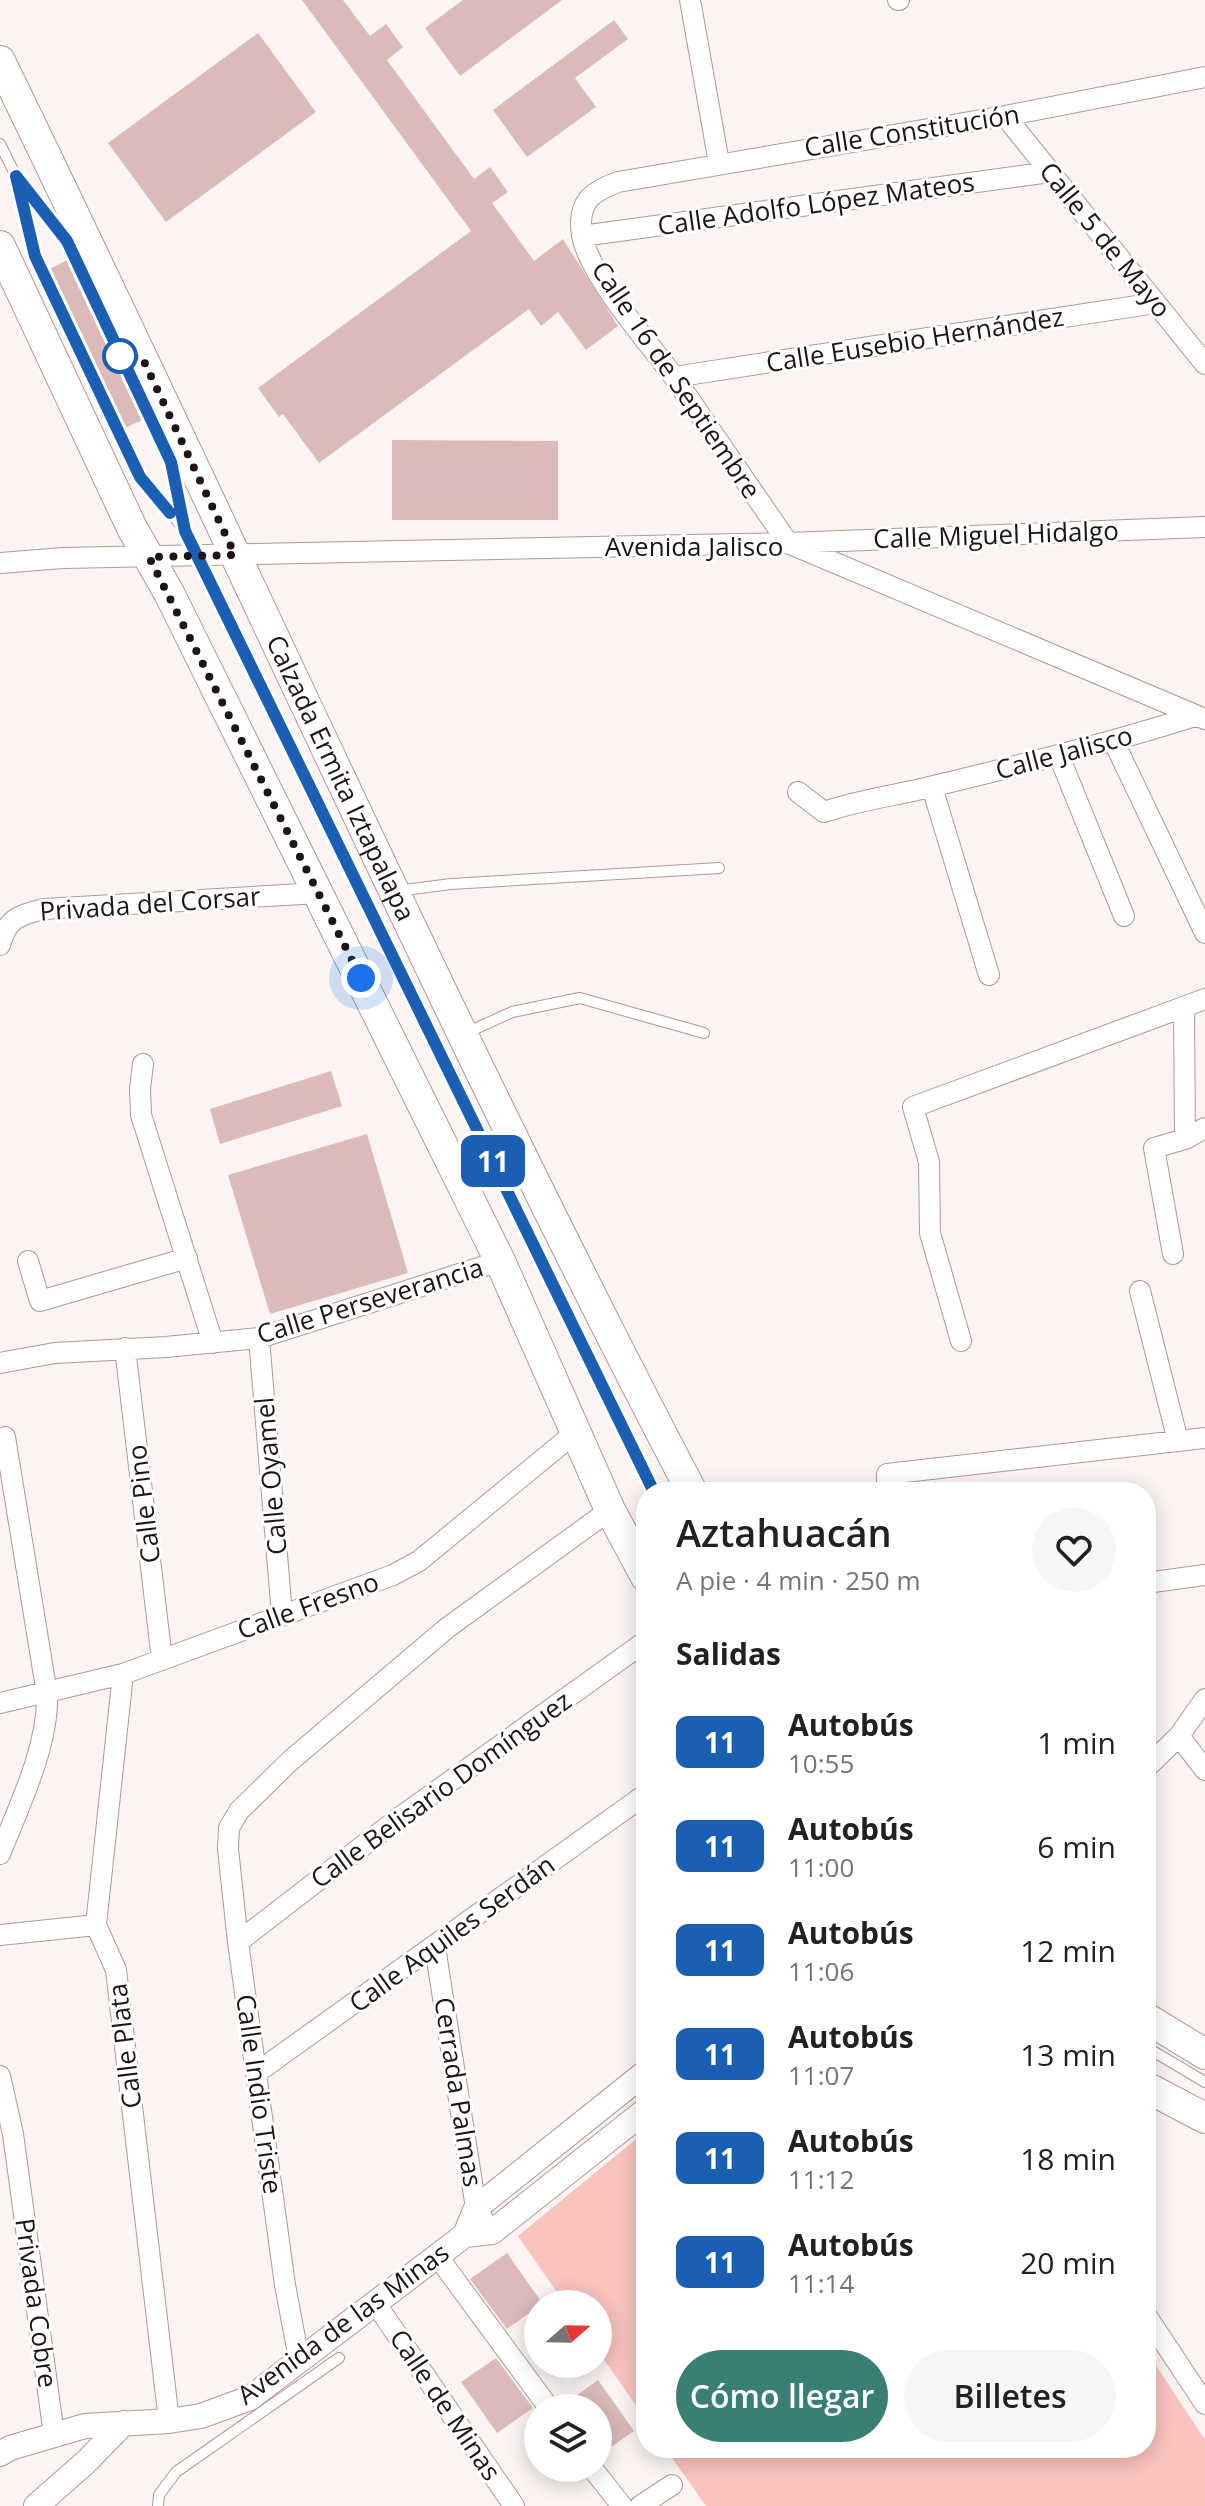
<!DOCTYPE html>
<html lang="es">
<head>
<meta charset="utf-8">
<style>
	body { margin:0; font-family:"Open Sans",sans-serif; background:#f6f6f6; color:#202124; height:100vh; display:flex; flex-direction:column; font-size:30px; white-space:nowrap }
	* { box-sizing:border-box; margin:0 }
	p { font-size:26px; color:#757577 }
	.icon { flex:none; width:44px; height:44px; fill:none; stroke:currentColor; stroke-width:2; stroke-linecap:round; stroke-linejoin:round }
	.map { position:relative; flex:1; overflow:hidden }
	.panel { position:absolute; left:636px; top:1482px; width:520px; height:976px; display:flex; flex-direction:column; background:#fff; border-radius:32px; box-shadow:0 4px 20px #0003 }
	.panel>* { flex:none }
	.badge { padding:0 16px; border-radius:12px; font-size:28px; line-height:52px }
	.needle { width:52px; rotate:70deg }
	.buttons { position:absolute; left:524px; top:2290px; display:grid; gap:16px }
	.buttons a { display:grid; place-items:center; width:88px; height:88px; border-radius:50%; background:#fff; box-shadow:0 4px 20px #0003; font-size:40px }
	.you { position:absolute; width:40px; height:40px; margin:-20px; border:6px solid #fff; border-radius:50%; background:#1a73e8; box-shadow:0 0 0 12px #1a73e833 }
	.map>.badge { position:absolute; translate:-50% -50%; box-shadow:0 0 0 4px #fff }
	h2 { padding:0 40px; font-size:30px; line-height:72px }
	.round { display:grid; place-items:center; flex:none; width:84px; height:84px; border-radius:42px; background:#f6f6f6 }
	.headline { display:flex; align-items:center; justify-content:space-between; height:136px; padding:0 40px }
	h1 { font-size:38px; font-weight:600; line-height:60px }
	.cta { display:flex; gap:16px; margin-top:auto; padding:16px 40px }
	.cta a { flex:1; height:92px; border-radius:48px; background:#3a7f76; color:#fff; font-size:32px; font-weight:600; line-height:92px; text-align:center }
	.cta a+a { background:#f6f6f6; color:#202124 }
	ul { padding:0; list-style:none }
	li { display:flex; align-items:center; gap:24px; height:104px; padding:0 40px }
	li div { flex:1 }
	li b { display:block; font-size:30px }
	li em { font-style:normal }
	li .badge { min-width:88px; font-weight:700; text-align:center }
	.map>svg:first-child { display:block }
	.green { fill:#f9c3be }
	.building { fill:#dabbb8 }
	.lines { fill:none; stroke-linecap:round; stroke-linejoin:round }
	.service-casing { stroke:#b49794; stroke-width:12 }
	.minor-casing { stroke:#b49794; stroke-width:22 }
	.tertiary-casing { stroke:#b49794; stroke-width:26 }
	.primary-casing { stroke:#b49794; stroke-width:32 }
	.service { stroke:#fff; stroke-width:10 }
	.minor { stroke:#fff; stroke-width:20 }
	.tertiary { stroke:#fff; stroke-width:24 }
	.primary { stroke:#fff; stroke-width:30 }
	.service-bridge-casing { stroke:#b49794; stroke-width:12; stroke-linecap:butt }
	.service-bridge { stroke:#fff; stroke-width:10 }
	.line-casing { stroke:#fff; stroke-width:18 }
	.line { stroke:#1a5fb4; stroke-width:12 }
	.walk { stroke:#1f1413; stroke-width:8; stroke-dasharray:0 14.4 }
	.stop-dot { fill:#fff; stroke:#1a5fb4; stroke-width:4 }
	.labels { text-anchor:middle; stroke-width:6; stroke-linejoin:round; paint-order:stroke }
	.street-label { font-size:26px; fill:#1f1413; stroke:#fff }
</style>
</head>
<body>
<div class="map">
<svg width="1205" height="2506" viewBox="0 0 1205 2506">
	<rect width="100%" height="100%" fill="#fbf4f3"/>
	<!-- green -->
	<path class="green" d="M 646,2131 L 646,2420 L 598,2351 L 598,2304 L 565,2304 L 518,2236 Z
		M 1146,2350 L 1205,2440 L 1205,2506 L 706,2506 L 665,2448 L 1146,2448 Z"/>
	<!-- building -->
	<path class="building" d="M 302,0 L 343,0 L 370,36 L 386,24 L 403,47 L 387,60 L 474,179 L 490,167 L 508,192 L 492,203 L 534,261 L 563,239 L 618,326 L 586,350 L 558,312 L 541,326 L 529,309 L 319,463 L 283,414 L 279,417 L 258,388 L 471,231 Z
		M 463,0 L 562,0 L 460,76 L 425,28 Z
		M 614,20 L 628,39 L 575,78 L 596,107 L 527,157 L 493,110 Z
		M 258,33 L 316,112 L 166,222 L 108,143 Z
		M 67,260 L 142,420 L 125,428 L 50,269 Z
		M 392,440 L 558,441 L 558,520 L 392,520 Z
		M 331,1071 L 342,1106 L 220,1144 L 210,1109 Z
		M 367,1134 L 408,1273 L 270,1314 L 228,1175 Z
		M 507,2253 L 543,2304 L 538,2304 L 538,2307 L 507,2329 L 470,2279 Z
		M 496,2358 L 533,2408 L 497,2433 L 461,2382 Z
		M 598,2380 L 634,2431 L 598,2456 L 598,2408 L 562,2408 L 562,2406 Z"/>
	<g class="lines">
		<defs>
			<path id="service" d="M 0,144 L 16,176 L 67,241 L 171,462 L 185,531
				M 17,182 L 35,256 L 140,477 L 183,528
				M 397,891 L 451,884 L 719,868
				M 466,1033 L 512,1012 L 580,998 L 704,1033
				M 1146,2047 L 1205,2082
				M 158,2506 L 159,2495 L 176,2472 L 339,2358"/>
			<path id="minor" d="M 690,0 L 719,163
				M 898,0 L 899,0
				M 1205,77 L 1005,116 L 618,182 C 591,192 577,202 582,235 C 588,274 649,343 674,377 C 712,432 750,488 788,543 L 1205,527
				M 1005,116 L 1205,364
				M 582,236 L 1050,172
				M 674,377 L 1156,303
				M 0,563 L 63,558 L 788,543 L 1205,719
				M 1114,742 L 1205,933
				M 1059,756 L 1124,916
				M 932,787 L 989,975
				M 798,792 L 824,812 C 862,799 900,795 938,785 C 1025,764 1110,743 1195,716
				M 0,945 C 7,919 18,915 44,909 L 319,893
				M 1184,1007 L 1185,1139
				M 143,1064 L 140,1089 L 141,1115 L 213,1343
				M 1173,1254 L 1154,1148 L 1185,1139 L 1205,1128
				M 28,1261 L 40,1301 L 187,1258
				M 1140,1291 L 1178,1441
				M 259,1338 L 282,1615
				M 961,1341 L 930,1233 L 929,1162 L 913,1107 L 1205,999
				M 125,1348 L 162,1660
				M 0,1363 L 55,1353 L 166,1347 L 259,1338 L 500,1261
				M 887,1492 L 887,1474 L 1205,1438
				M 1146,1583 L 1205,1575
				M 123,1674 L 96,1925 L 116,1970 L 169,2421
				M 0,1703 L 123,1674 L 393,1575 L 419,1561 L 576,1432
				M 1179,1736 L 1205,1770
				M 1146,1768 L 1179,1736 L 1205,1699
				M 0,1854 C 19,1806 49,1745 47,1694 L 5,1437
				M 0,1935 L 96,1925
				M 238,1942 L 399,1818 L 646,1641
				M 435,1947 L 476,2208 L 483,2219
				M 256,2073 L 646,1794
				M 0,2076 L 13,2134 L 54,2435
				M 438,2257 L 549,2408
				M 376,2304 L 514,2506
				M 1146,2315 L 1205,2404
				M 299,2359 L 285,2285 L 238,1942 L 228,1849 L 229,1828 L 239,1811 L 290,1761 L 447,1628 L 610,1510
				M 592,2468 L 622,2506
				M 640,2506 L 672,2485"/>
			<path id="tertiary" d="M 465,2235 L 492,2232 L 646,2110
				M 0,2454 L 10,2448 L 85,2426 L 169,2421 L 201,2416 L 250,2398 L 465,2235 L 476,2208 L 646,2072
				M 36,2506 L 86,2462 L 124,2423"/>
			<g id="primary">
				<path id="s1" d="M 0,61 C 232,537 446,1023 692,1492"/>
				<path d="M 0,246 L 132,528 L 169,593 L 500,1261 L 610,1510 L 646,1577"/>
				<path d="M 1146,2018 L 1205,2054"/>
				<path d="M 1146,2087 L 1205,2118"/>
			</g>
		</defs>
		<!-- service casing -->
		<use href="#service" class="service-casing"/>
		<!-- minor casing -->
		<use href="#minor" class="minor-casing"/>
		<!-- tertiary casing -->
		<use href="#tertiary" class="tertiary-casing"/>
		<!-- primary casing -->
		<use href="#primary" class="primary-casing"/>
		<!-- service -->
		<use href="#service" class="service"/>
		<!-- minor -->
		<use href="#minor" class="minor"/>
		<!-- tertiary -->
		<use href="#tertiary" class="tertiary"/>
		<!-- primary -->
		<use href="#primary" class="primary"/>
		<defs>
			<path id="service-bridge" d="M 185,531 L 654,1492"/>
		</defs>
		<!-- service-bridge casing -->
		<use href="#service-bridge" class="service-bridge-casing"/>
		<!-- service-bridge -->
		<use href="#service-bridge" class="service-bridge"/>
	</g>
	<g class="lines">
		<defs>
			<path id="line" d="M 170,513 L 140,477 L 35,256 L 16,176 L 67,241 L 171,462 L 185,531 L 654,1492"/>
		</defs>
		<!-- line casing -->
		<use href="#line" class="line-casing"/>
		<!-- line -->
		<use href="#line" class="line"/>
		<!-- walk -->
		<path class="walk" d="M 120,356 L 142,357 L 235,555 L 149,557 L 361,978"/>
	</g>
	<!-- markers -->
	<circle class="stop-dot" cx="120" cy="356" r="16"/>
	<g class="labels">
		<!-- street labels -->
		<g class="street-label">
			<text transform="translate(912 131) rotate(-9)" y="9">Calle Constitución</text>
			<text transform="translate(816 204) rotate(-8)" y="9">Calle Adolfo López Mateos</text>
			<text transform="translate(1105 240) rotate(51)" y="9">Calle 5 de Mayo</text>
			<text transform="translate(915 340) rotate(-9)" y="9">Calle Eusebio Hernández</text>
			<text transform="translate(676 380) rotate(56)" y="9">Calle 16 de Septiembre</text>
			<text transform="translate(996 535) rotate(-2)" y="9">Calle Miguel Hidalgo</text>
			<text x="694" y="556">Avenida Jalisco</text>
			<text transform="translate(1064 753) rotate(-15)" y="9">Calle Jalisco</text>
			<text dy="9" stroke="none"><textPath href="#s1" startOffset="794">Calzada Ermita Iztapalapa</textPath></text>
			<text transform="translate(150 904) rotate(-4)" y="9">Privada del Corsar</text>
			<text transform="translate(370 1301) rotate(-17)" y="9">Calle Perseverancia</text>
			<text transform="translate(271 1476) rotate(-95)" y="9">Calle Oyamel</text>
			<text transform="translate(144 1504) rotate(-97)" y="9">Calle Pino</text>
			<text transform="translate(308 1606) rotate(-20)" y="9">Calle Fresno</text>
			<text transform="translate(441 1790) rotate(-36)" y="9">Calle Belisario Domínguez</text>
			<text transform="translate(452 1934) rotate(-36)" y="9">Calle Aquiles Serdán</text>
			<text transform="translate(125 2046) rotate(-97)" y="9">Calle Plata</text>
			<text transform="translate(458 2092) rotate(81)" y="9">Cerrada Palmas</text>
			<text transform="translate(259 2094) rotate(82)" y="9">Calle Indio Triste</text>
			<text transform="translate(36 2303) rotate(82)" y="9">Privada Cobre</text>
			<text transform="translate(343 2324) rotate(-36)" y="9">Avenida de las Minas</text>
			<text transform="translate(445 2405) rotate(56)" y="9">Calle de Minas</text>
		</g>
	</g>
</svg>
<div class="buttons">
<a><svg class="needle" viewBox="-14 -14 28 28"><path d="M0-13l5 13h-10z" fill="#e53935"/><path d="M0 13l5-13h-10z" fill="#757577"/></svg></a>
<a><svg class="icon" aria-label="layers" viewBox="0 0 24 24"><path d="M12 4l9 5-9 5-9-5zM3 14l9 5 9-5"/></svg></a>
</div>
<div class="you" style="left:361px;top:978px"></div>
<b class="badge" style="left:493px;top:1161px;background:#1a5fb4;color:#fff">11</b>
<section class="panel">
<div class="headline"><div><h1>Aztahuacán</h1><p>A pie · 4 min · 250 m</p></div><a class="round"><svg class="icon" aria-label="heart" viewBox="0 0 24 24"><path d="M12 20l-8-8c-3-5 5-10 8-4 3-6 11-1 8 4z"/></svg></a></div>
<h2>Salidas</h2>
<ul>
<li><span class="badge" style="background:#1a5fb4;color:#fff">11</span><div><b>Autobús</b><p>10:55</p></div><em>1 min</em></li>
<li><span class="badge" style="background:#1a5fb4;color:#fff">11</span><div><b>Autobús</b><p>11:00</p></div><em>6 min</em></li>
<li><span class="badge" style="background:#1a5fb4;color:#fff">11</span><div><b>Autobús</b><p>11:06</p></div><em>12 min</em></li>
<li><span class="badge" style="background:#1a5fb4;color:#fff">11</span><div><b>Autobús</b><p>11:07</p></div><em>13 min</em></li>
<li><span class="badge" style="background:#1a5fb4;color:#fff">11</span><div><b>Autobús</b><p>11:12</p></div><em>18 min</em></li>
<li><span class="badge" style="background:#1a5fb4;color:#fff">11</span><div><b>Autobús</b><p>11:14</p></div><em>20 min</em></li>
</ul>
<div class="cta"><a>Cómo llegar</a><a>Billetes</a></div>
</section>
</div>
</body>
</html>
